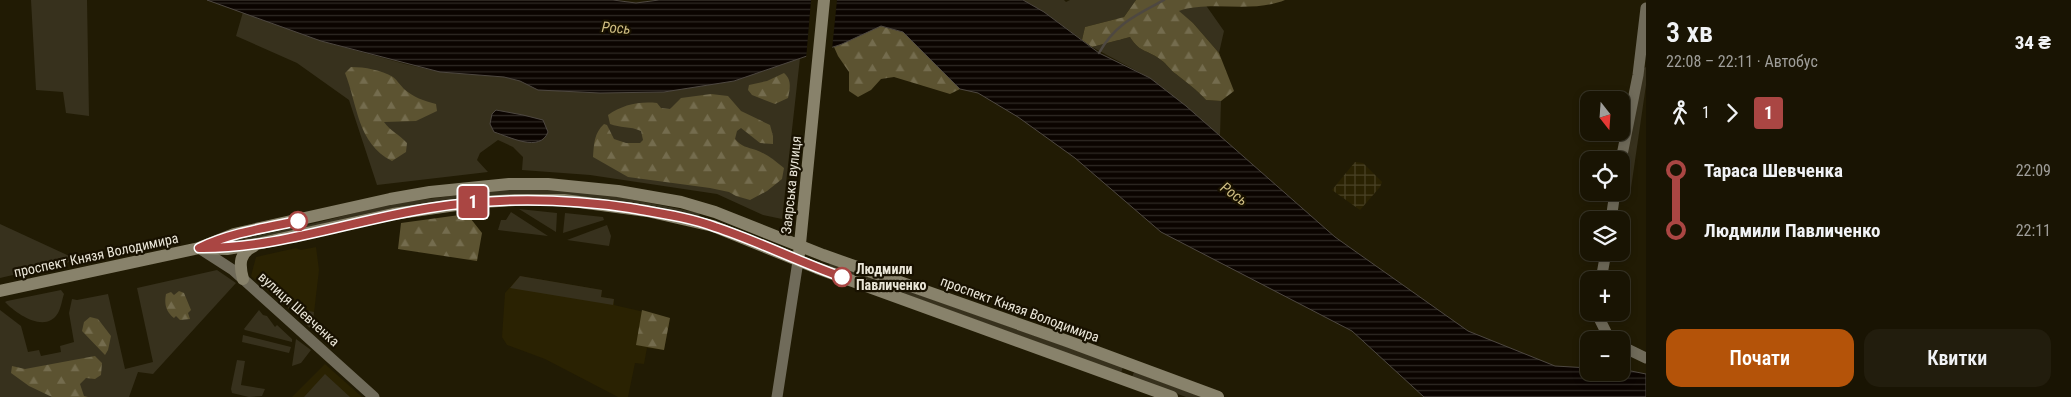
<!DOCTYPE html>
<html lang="uk">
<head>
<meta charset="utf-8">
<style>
	body { margin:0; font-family:"Roboto Condensed",sans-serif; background:#221d0d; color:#f1f3f6; height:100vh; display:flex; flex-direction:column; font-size:19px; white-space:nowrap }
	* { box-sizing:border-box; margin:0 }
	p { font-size:16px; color:#9f9e9a }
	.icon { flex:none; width:28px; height:28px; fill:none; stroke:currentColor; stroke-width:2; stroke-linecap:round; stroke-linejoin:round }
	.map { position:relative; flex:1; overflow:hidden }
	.details { display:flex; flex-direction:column; background:#191403; width:425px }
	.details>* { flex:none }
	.badge { padding:0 10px; border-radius:4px; font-size:18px; line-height:32px }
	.needle { width:32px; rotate:163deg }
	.buttons { position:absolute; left:1580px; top:91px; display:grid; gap:10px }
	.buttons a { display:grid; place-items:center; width:50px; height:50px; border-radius:10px; background:#191403; box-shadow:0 2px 8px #0003,0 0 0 1px #373325; font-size:25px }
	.map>.badge { position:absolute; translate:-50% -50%; box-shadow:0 0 0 2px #fff }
	.legs { display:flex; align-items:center; gap:8px; height:55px; padding:0 20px; font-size:16px }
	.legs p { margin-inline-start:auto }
	.summary { display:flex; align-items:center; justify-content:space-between; height:85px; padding:0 20px }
	h1 { font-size:28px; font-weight:600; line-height:38px }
	.cta { display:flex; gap:10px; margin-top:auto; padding:10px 20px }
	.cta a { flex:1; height:58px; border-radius:15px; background:#b45309; color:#fff; font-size:20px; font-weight:600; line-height:58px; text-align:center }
	.cta a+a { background:#221d0d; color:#f1f3f6 }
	ul { padding:0 20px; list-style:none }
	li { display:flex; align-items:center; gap:18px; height:60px; font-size:19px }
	li i { display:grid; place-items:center; width:8px; height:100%; margin:0 6px; background:currentColor }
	li i::after { content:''; width:12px; height:12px; margin:-6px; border:4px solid; border-radius:50%; background:#191403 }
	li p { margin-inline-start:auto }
	li:first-child i { background:linear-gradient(#0000 50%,currentColor 0) }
	li:last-child i { background:linear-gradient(currentColor 50%,#0000 0) }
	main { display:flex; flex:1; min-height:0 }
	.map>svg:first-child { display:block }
	.built { fill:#2a2202 }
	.industrial { fill:url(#industrial-grid) }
	.green { fill:#37311d }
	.forest { fill:url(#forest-firs) }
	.water { fill:url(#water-rules); stroke:#4e4841 }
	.pier { fill:#211b04 }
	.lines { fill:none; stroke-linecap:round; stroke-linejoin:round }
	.stream { stroke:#4e4841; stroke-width:2.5 }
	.secondary { stroke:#706b5a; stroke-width:11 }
	.primary { stroke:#88826b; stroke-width:12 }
	.line-1-casing { stroke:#fff; stroke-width:11 }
	.line-1 { stroke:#aa4643; stroke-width:8 }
	.stop-1-dot { fill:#fff; stroke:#aa4643; stroke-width:2.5 }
	.labels { text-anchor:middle; stroke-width:4.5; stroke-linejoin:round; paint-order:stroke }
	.street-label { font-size:14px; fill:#eae6d8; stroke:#181100 }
	.stop-label { font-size:14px; font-weight:bold; fill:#eae6d8; stroke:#181100; text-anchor:start }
	.water-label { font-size:15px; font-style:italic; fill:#d0be82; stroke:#181100 }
</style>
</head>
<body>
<main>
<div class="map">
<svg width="1646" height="397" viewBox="0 0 1646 397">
	<defs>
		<pattern id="industrial-grid" width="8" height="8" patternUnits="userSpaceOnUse" patternTransform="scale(1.25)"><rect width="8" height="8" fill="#2a2202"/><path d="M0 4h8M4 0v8" fill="none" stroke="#494226"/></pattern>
		<pattern id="forest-firs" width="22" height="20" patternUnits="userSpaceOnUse" patternTransform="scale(1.25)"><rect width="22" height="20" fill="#5c5331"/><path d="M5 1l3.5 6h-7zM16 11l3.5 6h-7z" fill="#746c4e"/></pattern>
		<pattern id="water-rules" width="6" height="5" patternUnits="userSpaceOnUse" patternTransform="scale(1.25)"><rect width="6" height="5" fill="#0b0400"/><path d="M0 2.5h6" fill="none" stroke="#2f2924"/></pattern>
	</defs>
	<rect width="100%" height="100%" fill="#211b04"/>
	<!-- built -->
	<path class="built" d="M 316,247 L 319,270 L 312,330 L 251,276 L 256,257 L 296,248 L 301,250 Z
		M 520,276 L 602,290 L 601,297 L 614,299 L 614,305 L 670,318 L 664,350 L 647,348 L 644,364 L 635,363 L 628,397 L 618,397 L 545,359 L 507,345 L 502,337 L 505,293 Z
		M 325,364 L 362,397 L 292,397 Z"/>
	<!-- industrial -->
	<path class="industrial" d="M 1355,162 L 1363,163 L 1382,182 L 1380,187 L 1360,210 L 1332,190 Z"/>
	<!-- green -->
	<path class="green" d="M 31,0 L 87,0 L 89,116 L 66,113 L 63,92 L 36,90 Z
		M 1023,0 L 1064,0 L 1066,2 L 1070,0 L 1136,0 L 1124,17 L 1085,27 L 1082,40 L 1044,12 Z
		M 1197,4 L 1205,4 L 1224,31 L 1219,53 L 1193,23 L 1178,11 L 1186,7 Z
		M 243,12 L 321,41 L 405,64 L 440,72 L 504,77 L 520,81 L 538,90 L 600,93 L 664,92 L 734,81 L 800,58 L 782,219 L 763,215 L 717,194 L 590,175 L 522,170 L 523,157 L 513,147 L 498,140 L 480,153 L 477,160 L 488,172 L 377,185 L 349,100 L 297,63 L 236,36 Z
		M 1130,37 C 1141,54 1147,49 1161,60 C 1167,64 1170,70 1176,74 C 1187,83 1196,89 1206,100 L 1221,101 L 1220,136 L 1150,78 L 1092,47 Z
		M 1646,67 L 1646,85 L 1631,188 L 1621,187 L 1621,177 L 1637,90 L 1644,68 Z
		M 505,189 L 548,189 L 614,196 L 700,213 L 699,217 L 547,194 L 231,244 L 231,241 L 316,223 L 389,204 Z
		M 519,209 L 557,213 L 556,232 Z
		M 511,212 L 548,236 L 498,230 L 501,220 L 506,220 Z
		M 565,213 L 603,217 L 604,220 L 563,233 Z
		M 0,224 L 78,260 L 0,278 Z
		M 607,225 L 611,236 L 609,246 L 567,240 Z
		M 830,263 L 1123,367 L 1121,373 L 829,266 Z
		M 217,270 L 236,283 L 153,374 L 138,372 L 129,397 L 0,397 L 0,310 L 21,326 L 28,352 L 39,350 L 41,356 L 61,352 L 60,346 L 74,342 L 69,313 L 72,299 L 77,300 L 108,294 L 125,369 L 153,362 L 137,288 Z
		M 520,276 L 602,290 L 601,297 L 614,299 L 613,305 L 510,288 Z
		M 61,290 L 64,294 C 62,300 61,308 58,313 C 46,334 16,314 5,302 L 7,301 Z
		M 289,303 L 298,304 L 298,309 L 314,312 L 312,330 L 288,308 Z
		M 259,310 L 263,315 L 267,316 L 275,327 L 277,325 L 292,339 L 292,342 L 245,330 L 244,329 Z
		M 243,335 L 291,347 L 289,353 L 242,342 Z
		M 296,339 L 311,350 L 301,363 L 292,366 Z
		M 237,360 L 245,361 L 241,385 L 265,389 L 262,396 L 249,397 L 232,393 L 231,389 Z
		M 1134,372 L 1202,397 L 1186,397 L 1132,377 Z
		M 325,374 L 350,397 L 304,397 Z"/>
	<!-- forest -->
	<path class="forest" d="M 1136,0 L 1285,0 C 1251,14 1211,0 1179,11 L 1193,23 L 1219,53 L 1234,91 L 1221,101 L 1206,100 C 1196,89 1187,83 1176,74 C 1170,70 1167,64 1161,60 C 1147,49 1141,54 1130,37 L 1092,47 L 1082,40 L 1085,27 L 1124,17 Z
		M 880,26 L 903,32 L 960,89 L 950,94 L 894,77 L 881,79 L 871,90 L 858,97 L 849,91 L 849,72 L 838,56 L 834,47 Z
		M 351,67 C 365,67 381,70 393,77 C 397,80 400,85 404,89 C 413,97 424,101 436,104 L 437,111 L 416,121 L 384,122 C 390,131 399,134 407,143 L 406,152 L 392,161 C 357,143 358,106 345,73 Z
		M 784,73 C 792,80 790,88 788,98 L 775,104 L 752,95 L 748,90 L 749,85 L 767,81 Z
		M 711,94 L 728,96 L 741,111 L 770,125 L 773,136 L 773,144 L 760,143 L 741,128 L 737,131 L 735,139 C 742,147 747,147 756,150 C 767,154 775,161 784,168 L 782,179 L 767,191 L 750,200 L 736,196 L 729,192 L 710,188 L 628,177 L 593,157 C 594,144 594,133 604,124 L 607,125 L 614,139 L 626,143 L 640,143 L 643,140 L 641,131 C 630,126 620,128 610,124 L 608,115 C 622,105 639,101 657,103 L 661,108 L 670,109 L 681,98 Z
		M 467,214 L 482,233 L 477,261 L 398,249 L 401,223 Z
		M 179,291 L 184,293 L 191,310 L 188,313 L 190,319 L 180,320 L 176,316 L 174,318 C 166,312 164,304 166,294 L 171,292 L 174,295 Z
		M 642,310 L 670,318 L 664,350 L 636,345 Z
		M 90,317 L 98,319 L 111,336 L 108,350 L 105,355 L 82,331 L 84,322 Z
		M 95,356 L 102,363 L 101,375 L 95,379 L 86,378 L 80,384 L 84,396 L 88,397 L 52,397 L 29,386 L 11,373 L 12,366 L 25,369 Z"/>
	<!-- water -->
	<path class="water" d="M 207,0 L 613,0 L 636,3 L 659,0 L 1023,0 L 1044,12 L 1099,53 L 1150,78 L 1186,106 L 1335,237 L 1468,331 L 1555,366 L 1589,368 L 1589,372 L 1621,372 L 1621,369 L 1646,374 L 1646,397 L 1424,397 L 1352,331 L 1161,232 L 1075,158 L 1018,117 L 978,93 L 960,89 L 903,32 L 881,26 L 842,44 L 734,81 L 664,92 L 600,93 L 538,90 L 520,81 L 504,77 L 440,72 L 321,41 Z
		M 496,110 L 523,115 L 543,120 L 548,132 C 540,153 510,137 494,132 L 490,124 L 492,114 Z"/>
	<!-- pier -->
	<path class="pier" d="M 811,0 L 837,0 L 832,50 L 806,59 Z"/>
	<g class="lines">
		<!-- stream -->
		<path class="stream" d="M 1099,53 C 1115,24 1136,15 1164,0"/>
		<!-- secondary -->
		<path class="secondary" d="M 1621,160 L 1638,75 L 1646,8
			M 1611,220 L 1615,192
			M 199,248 L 233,270 L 374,397
			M 1601,280 L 1606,252
			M 1596,312 L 1607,334 L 1614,340
			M 1621,346 L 1646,358
			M 777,397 L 798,261"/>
		<!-- primary -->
		<path class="primary" d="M 201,247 L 234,234 L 390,199 L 430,192 L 509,184 L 548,184 L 618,191 L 681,202 L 715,212 L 823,255 L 1067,341 L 1218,397
			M 799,254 L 824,0
			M 243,279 C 239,264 239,253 254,246
			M 0,291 L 199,248 L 227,249 L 257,244 L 393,214 L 470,203 L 515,200 L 564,200 L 647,211 L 713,226 L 817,268 L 1172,397"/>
	</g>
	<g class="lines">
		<defs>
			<path id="line-1" d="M 298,221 C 264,228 230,233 199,248 C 277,249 353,220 430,208 C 498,197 562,198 630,208 C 658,213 688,217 715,227 C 758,241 799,262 842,277"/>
		</defs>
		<!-- line-1 casing -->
		<use href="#line-1" class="line-1-casing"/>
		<!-- line-1 -->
		<use href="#line-1" class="line-1"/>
	</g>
	<!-- markers -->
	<g class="stop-1-dot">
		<circle cx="298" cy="221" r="9"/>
		<circle cx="842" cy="277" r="9"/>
	</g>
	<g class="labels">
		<!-- street labels -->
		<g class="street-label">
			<text transform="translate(791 185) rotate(-84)" y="5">Заярська вулиця</text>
			<text transform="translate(96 255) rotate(-12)" y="5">проспект Князя Володимира</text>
			<text transform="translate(299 309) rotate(42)" y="5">вулиця Шевченка</text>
			<text transform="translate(1020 309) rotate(20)" y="5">проспект Князя Володимира</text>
		</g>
		<!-- stop labels -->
		<g class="stop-label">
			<text x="856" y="274">Людмили<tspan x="856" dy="16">Павличенко</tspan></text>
		</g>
		<!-- water labels -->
		<g class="water-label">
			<text transform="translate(616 28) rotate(4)" y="5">Рось</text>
			<text transform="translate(1234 194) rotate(35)" y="5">Рось</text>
		</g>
	</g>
</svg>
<div class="buttons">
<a><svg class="needle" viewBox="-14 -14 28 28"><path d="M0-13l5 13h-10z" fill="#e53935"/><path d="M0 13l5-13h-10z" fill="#9f9e9a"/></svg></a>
<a><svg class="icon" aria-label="locate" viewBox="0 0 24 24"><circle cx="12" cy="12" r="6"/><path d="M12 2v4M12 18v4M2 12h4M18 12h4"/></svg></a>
<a><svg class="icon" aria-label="layers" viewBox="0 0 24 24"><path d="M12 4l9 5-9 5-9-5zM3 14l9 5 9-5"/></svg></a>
<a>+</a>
<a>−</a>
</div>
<b class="badge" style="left:473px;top:202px;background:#aa4643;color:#fff">1</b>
</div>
<section class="details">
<div class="summary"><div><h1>3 хв</h1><p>22:08 – 22:11 · Автобус</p></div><b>34 ₴</b></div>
<div class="legs"><svg class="icon" aria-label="walk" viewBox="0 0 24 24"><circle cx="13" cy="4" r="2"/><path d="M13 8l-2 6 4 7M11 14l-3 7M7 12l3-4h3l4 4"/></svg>1<svg class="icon" aria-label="forward" viewBox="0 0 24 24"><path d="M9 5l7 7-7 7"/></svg><b class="badge" style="background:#aa4643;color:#fff">1</b></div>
<ul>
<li><i style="color:#aa4643"></i><b>Тараса Шевченка</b><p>22:09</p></li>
<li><i style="color:#aa4643"></i><b>Людмили Павличенко</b><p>22:11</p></li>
</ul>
<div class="cta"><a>Почати</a><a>Квитки</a></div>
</section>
</main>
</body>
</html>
